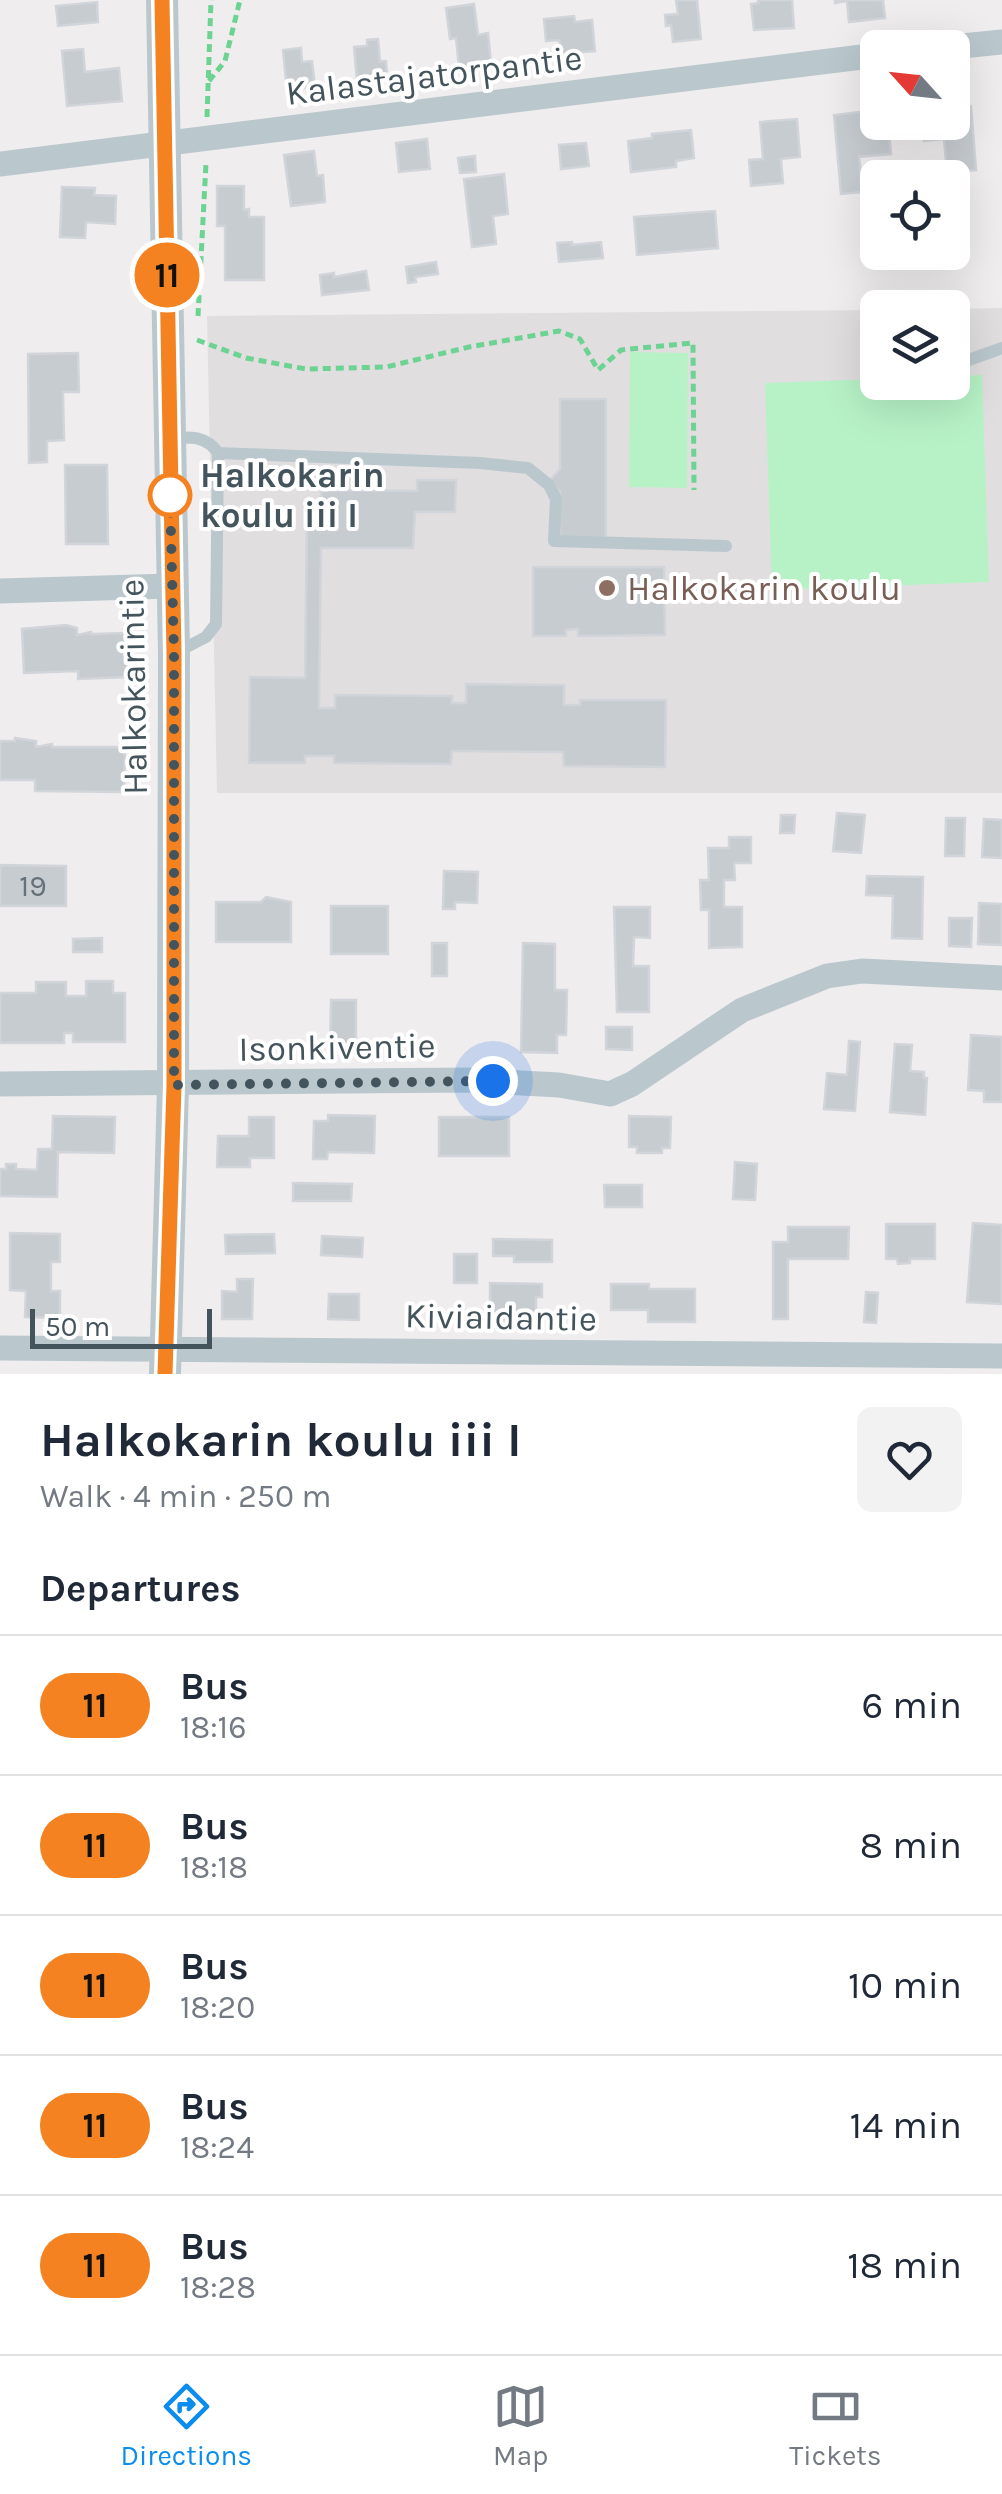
<!DOCTYPE html>
<html lang="en">
<head>
<meta charset="utf-8">
<style>
	body { margin:0; font-family:Karla,sans-serif; background:#f2f2f3; color:#1f2937; height:100vh; display:flex; flex-direction:column; font-size:38px; white-space:nowrap }
	* { box-sizing:border-box; margin:0 }
	p { font-size:32px; color:#747a83 }
	.icon { flex:none; width:55px; height:55px; fill:none; stroke:currentColor; stroke-width:2; stroke-linecap:round; stroke-linejoin:round }
	.map { position:relative; height:1374px; overflow:hidden }
	.panel { display:flex; flex-direction:column; background:#fff; flex:1 }
	.panel>* { flex:none }
	.badge { padding:0 20px; border-radius:32px; font-size:35px; line-height:65px }
	.needle { width:65px; rotate:297deg }
	.buttons { position:absolute; left:860px; top:30px; display:grid; gap:20px }
	.buttons a { display:grid; place-items:center; width:110px; height:110px; border-radius:15px; background:#fff; box-shadow:0 10px 40px #0002; font-size:50px }
	.scale { position:absolute; left:30px; bottom:25px; width:182px; box-sizing:border-box; padding-left:10px; border:5px solid #44545c; border-top:0; font-size:28px; line-height:35px; white-space:nowrap; color:#44545c; -webkit-text-stroke:8px #fff; paint-order:stroke }
	.you { position:absolute; width:50px; height:50px; margin:-25px; border:8px solid #fff; border-radius:50%; background:#1a73e8; box-shadow:0 0 0 15px #1a73e833 }
	.map>.badge { position:absolute; translate:-50% -50%; box-shadow:0 0 0 5px #fff }
	h2 { padding:0 40px; font-size:38px; line-height:90px }
	.round { display:grid; place-items:center; flex:none; width:105px; height:105px; border-radius:15px; background:#f2f2f3 }
	.overview { display:flex; align-items:center; justify-content:space-between; height:170px; padding:0 40px }
	h1 { font-size:48px; font-weight:700; line-height:75px }
	ul { padding:0; list-style:none }
	li { display:flex; align-items:center; gap:30px; height:140px; padding:0 40px; border-top:2px solid #e0e1e3 }
	li div { flex:1 }
	li b { display:block; font-size:38px }
	li em { font-style:normal }
	li .badge { min-width:110px; font-weight:700; text-align:center }
	.menu { display:flex; justify-content:space-around; align-items:center; height:140px; border-top:2px solid #e0e1e3; background:#fff; font-size:28px; color:#747a83 }
	.menu a { display:grid; justify-items:center; gap:5px }
	.menu .selected { color:#0b8ded }
	.map>svg:first-child { display:block }
	.education { fill:#e1dee0 }
	.green { fill:#b7f2c6 }
	.building { fill:#c7ccd1; stroke:#d1d5da; stroke-width:2.5 }
	.lines { fill:none; stroke-linecap:round; stroke-linejoin:round }
	.path { stroke:#6dd392; stroke-width:5; stroke-dasharray:8 5; stroke-linecap:butt }
	.service { stroke:#bac8ce; stroke-width:12 }
	.minor { stroke:#bac8ce; stroke-width:25 }
	.tertiary { stroke:#bac8ce; stroke-width:32 }
	.line-casing { stroke:#fff; stroke-width:22 }
	.line { stroke:#f58220; stroke-width:15 }
	.walk { stroke:#44545c; stroke-width:10; stroke-dasharray:0 18 }
	.stop-dot { fill:#fff; stroke:#f58220; stroke-width:5 }
	.education-dot { fill:#8d6e63; stroke:#fff; stroke-width:4 }
	.labels { text-anchor:middle; stroke-width:8; stroke-linejoin:round; paint-order:stroke }
	.number-label { font-size:30px; fill:#657279 }
	.street-label { font-size:35px; fill:#44545c; stroke:#fff }
	.stop-label { font-size:35px; font-weight:bold; fill:#44545c; stroke:#fff; text-anchor:start }
	.education-label { font-size:35px; fill:#785e54; stroke:#fff; text-anchor:start }
</style>
</head>
<body>
<div class="map">
<svg width="1002" height="1374" viewBox="0 0 1002 1374">
	<rect width="100%" height="100%" fill="#f0edee"/>
	<!-- education -->
	<path class="education" d="M 1002,308 L 1002,793 L 217,793 L 207,316 L 877,310 L 878,382 L 952,382 L 953,309 Z"/>
	<!-- green -->
	<path class="green" d="M 630,352 L 688,353 L 687,488 L 629,487 Z
		M 982,375 L 989,582 L 772,590 L 765,383 L 877,379 L 878,382 L 952,382 L 953,376 Z"/>
	<!-- building -->
	<path class="building" d="M 676,0 L 697,0 L 701,39 L 673,42 L 671,25 L 666,26 L 665,15 L 678,14 Z
		M 758,0 L 792,0 L 794,28 L 754,30 L 751,4 L 758,3 Z
		M 835,0 L 883,0 L 885,18 L 849,22 L 847,1 L 835,3 Z
		M 97,2 L 98,22 L 58,26 L 56,6 Z
		M 474,4 L 478,35 L 488,33 L 491,63 L 459,67 L 456,38 L 450,39 L 446,8 Z
		M 574,16 L 575,22 L 592,20 L 595,51 L 561,54 L 559,40 L 546,41 L 544,19 Z
		M 378,39 L 380,61 L 386,61 L 387,74 L 381,75 L 383,90 L 358,93 L 354,47 L 367,46 L 367,40 Z
		M 301,48 L 302,62 L 312,61 L 315,86 L 287,90 L 283,50 Z
		M 83,49 L 85,72 L 119,68 L 122,101 L 67,106 L 62,51 Z
		M 971,106 L 976,170 L 947,172 L 944,139 L 924,141 L 923,122 L 952,122 L 952,107 Z
		M 878,110 L 878,122 L 888,122 L 891,154 L 859,157 L 863,192 L 841,194 L 834,115 Z
		M 797,119 L 800,157 L 781,159 L 783,183 L 751,186 L 749,160 L 763,159 L 760,122 Z
		M 691,130 L 694,158 L 676,161 L 676,167 L 631,172 L 628,141 L 652,138 L 652,134 Z
		M 427,139 L 430,169 L 399,172 L 396,143 Z
		M 586,143 L 589,166 L 561,169 L 559,145 Z
		M 314,151 L 317,176 L 323,175 L 325,202 L 291,206 L 284,155 Z
		M 475,156 L 476,172 L 460,173 L 458,158 Z
		M 504,174 L 508,214 L 493,216 L 496,244 L 472,247 L 464,179 Z
		M 217,186 L 244,186 L 244,210 L 249,209 L 249,217 L 264,217 L 264,280 L 225,280 L 225,226 L 217,226 Z
		M 62,187 L 95,188 L 94,195 L 116,196 L 115,224 L 86,222 L 85,238 L 60,237 Z
		M 715,211 L 718,248 L 637,255 L 634,217 Z
		M 572,242 L 572,245 L 601,242 L 603,258 L 559,262 L 557,243 Z
		M 436,262 L 438,274 L 415,277 L 416,282 L 408,283 L 406,267 Z
		M 366,271 L 369,290 L 322,295 L 320,275 L 334,273 L 334,277 Z
		M 78,353 L 79,392 L 63,392 L 64,440 L 47,441 L 47,462 L 29,463 L 28,354 Z
		M 560,399 L 606,399 L 606,538 L 560,538 L 560,492 L 550,480 L 560,469 Z
		M 65,465 L 107,465 L 108,544 L 66,544 Z
		M 417,480 L 456,480 L 455,512 L 415,512 L 413,548 L 321,548 L 319,708 L 335,708 L 335,695 L 452,696 L 452,703 L 466,703 L 466,684 L 564,685 L 564,705 L 580,705 L 580,700 L 666,700 L 665,767 L 564,766 L 563,752 L 452,751 L 451,764 L 334,763 L 334,756 L 305,756 L 305,763 L 249,763 L 250,677 L 305,678 L 307,514 L 321,514 L 321,490 L 417,491 Z
		M 533,567 L 664,567 L 665,635 L 578,636 L 578,629 L 566,630 L 566,636 L 533,636 Z
		M 66,625 L 77,628 L 77,635 L 91,632 L 91,634 L 127,633 L 129,677 L 78,679 L 78,671 L 24,673 L 22,629 Z
		M 15,738 L 36,741 L 36,747 L 52,744 L 52,747 L 125,747 L 124,792 L 35,791 L 35,780 L 0,780 L 0,741 L 15,741 Z
		M 837,813 L 865,815 L 861,853 L 833,851 Z
		M 781,815 L 795,815 L 794,833 L 780,833 Z
		M 946,818 L 965,818 L 964,856 L 945,856 Z
		M 984,819 L 1002,820 L 1002,858 L 982,857 Z
		M 729,837 L 751,837 L 751,863 L 734,863 L 735,880 L 724,880 L 724,907 L 742,907 L 742,947 L 709,948 L 709,910 L 701,910 L 700,880 L 709,880 L 708,848 L 729,848 Z
		M 0,865 L 66,866 L 66,906 L 0,906 Z
		M 444,871 L 478,872 L 477,903 L 455,902 L 455,909 L 443,909 Z
		M 867,876 L 923,877 L 922,939 L 892,938 L 893,896 L 866,895 Z
		M 266,897 L 291,902 L 291,942 L 216,942 L 216,902 L 261,902 Z
		M 979,903 L 1002,904 L 1002,945 L 978,944 Z
		M 331,906 L 388,906 L 388,954 L 331,954 Z
		M 614,907 L 650,907 L 650,938 L 634,937 L 633,966 L 649,966 L 649,1012 L 617,1012 Z
		M 949,918 L 972,918 L 971,947 L 949,946 Z
		M 102,938 L 102,952 L 73,952 L 73,939 Z
		M 432,943 L 447,943 L 447,976 L 432,976 Z
		M 523,943 L 555,944 L 555,990 L 567,990 L 566,1035 L 557,1035 L 557,1053 L 521,1052 Z
		M 86,981 L 113,981 L 113,993 L 125,993 L 125,1042 L 73,1042 L 73,1033 L 64,1033 L 64,1043 L 0,1043 L 0,993 L 36,993 L 36,982 L 66,982 L 66,996 L 86,996 Z
		M 331,1000 L 356,1000 L 356,1052 L 330,1052 Z
		M 606,1027 L 632,1027 L 632,1050 L 606,1049 Z
		M 971,1035 L 1002,1037 L 1002,1102 L 984,1102 L 984,1091 L 968,1090 Z
		M 849,1041 L 860,1042 L 855,1111 L 824,1109 L 827,1073 L 847,1075 Z
		M 895,1044 L 912,1045 L 910,1071 L 924,1072 L 924,1078 L 927,1078 L 925,1115 L 890,1112 Z
		M 328,1115 L 375,1116 L 374,1153 L 328,1152 L 327,1159 L 313,1159 L 314,1121 L 328,1121 Z
		M 53,1116 L 115,1117 L 114,1153 L 58,1152 L 57,1197 L 0,1196 L 0,1169 L 6,1169 L 6,1164 L 16,1164 L 16,1169 L 37,1170 L 38,1149 L 52,1149 Z
		M 629,1116 L 671,1117 L 670,1148 L 662,1148 L 662,1153 L 637,1153 L 637,1147 L 629,1147 Z
		M 249,1117 L 274,1117 L 274,1158 L 250,1158 L 250,1167 L 217,1167 L 218,1136 L 249,1136 Z
		M 439,1117 L 509,1117 L 509,1156 L 439,1156 Z
		M 735,1162 L 757,1164 L 755,1200 L 733,1199 Z
		M 293,1183 L 352,1184 L 351,1201 L 293,1201 Z
		M 604,1185 L 642,1185 L 642,1207 L 605,1207 Z
		M 973,1223 L 1002,1225 L 1002,1304 L 967,1302 Z
		M 886,1224 L 935,1224 L 935,1259 L 910,1259 L 910,1263 L 898,1264 L 897,1259 L 886,1259 Z
		M 788,1227 L 849,1227 L 848,1259 L 788,1259 L 788,1319 L 773,1319 L 773,1242 L 788,1242 Z
		M 10,1233 L 60,1234 L 60,1262 L 51,1262 L 51,1291 L 60,1291 L 60,1318 L 25,1317 L 26,1291 L 10,1290 Z
		M 274,1234 L 275,1253 L 226,1254 L 225,1235 Z
		M 322,1236 L 363,1238 L 362,1257 L 321,1255 Z
		M 493,1239 L 552,1240 L 552,1262 L 514,1262 L 514,1256 L 493,1256 Z
		M 454,1254 L 477,1254 L 477,1283 L 454,1283 Z
		M 237,1279 L 253,1279 L 252,1319 L 222,1319 L 222,1291 L 237,1292 Z
		M 490,1283 L 542,1284 L 542,1297 L 536,1297 L 536,1322 L 490,1321 Z
		M 611,1284 L 649,1284 L 649,1289 L 695,1289 L 695,1322 L 648,1322 L 648,1310 L 611,1310 Z
		M 866,1292 L 878,1293 L 876,1323 L 864,1322 Z
		M 329,1294 L 359,1294 L 359,1320 L 328,1319 Z"/>
	<g class="lines">
		<!-- path -->
		<path class="path" d="M 209,81 L 225,61 L 240,0
			M 207,117 L 211,0
			M 198,316 L 206,163
			M 197,340 L 246,358 L 306,369 L 386,367 L 469,347 L 559,331 L 580,339 L 598,370 L 621,350 L 693,343 L 694,490"/>
		<!-- service -->
		<path class="service" d="M 952,366 L 1002,348
			M 170,438 C 189,437 206,435 218,453 L 216,624 L 206,637 L 177,652
			M 218,453 L 480,463 L 528,468 L 549,485 L 556,499 L 554,541 L 726,546"/>
		<!-- minor -->
		<path class="minor" d="M 942,48 L 1002,42
			M 0,164 L 878,55
			M 0,591 L 171,586
			M 0,1084 L 469,1080 L 559,1085 L 610,1094 L 632,1084 L 742,1010 L 827,976 L 862,971 L 1002,978
			M 0,1348 L 1002,1356"/>
		<!-- tertiary -->
		<path class="tertiary" d="M 162,0 L 174,653 L 173,1085 L 165,1374"/>
	</g>
	<g class="lines">
		<defs>
			<path id="line" d="M 162,0 L 174,653 L 174,1085 L 165,1374"/>
		</defs>
		<!-- line casing -->
		<use href="#line" class="line-casing"/>
		<!-- line -->
		<use href="#line" class="line"/>
		<!-- walk -->
		<path class="walk" d="M 170,495 L 174,653 L 174,1085 L 493,1081"/>
	</g>
	<!-- markers -->
	<circle class="stop-dot" cx="170" cy="495" r="20"/>
	<circle class="education-dot" cx="607" cy="588" r="10"/>
	<g class="labels">
		<!-- number labels -->
		<g class="number-label">
			<text x="33" y="896">19</text>
		</g>
		<!-- street labels -->
		<g class="street-label">
			<text transform="translate(434 75) rotate(-7)" y="12">Kalastajatorpantie</text>
			<text transform="translate(133 687) rotate(-91)" y="12">Halkokarintie</text>
			<text transform="translate(337 1047) rotate(-1)" y="12">Isonkiventie</text>
			<text transform="translate(501 1317) rotate(1)" y="12">Kiviaidantie</text>
		</g>
		<!-- stop labels -->
		<g class="stop-label">
			<text x="200" y="487">Halkokarin<tspan x="200" dy="40">koulu iii I</tspan></text>
		</g>
		<!-- education labels -->
		<g class="education-label">
			<text x="627" y="600">Halkokarin koulu</text>
		</g>
	</g>
</svg>
<div class="buttons">
<a><svg class="needle" viewBox="-14 -14 28 28"><path d="M0-13l5 13h-10z" fill="#e53935"/><path d="M0 13l5-13h-10z" fill="#747a83"/></svg></a>
<a><svg class="icon" aria-label="locate" viewBox="0 0 24 24"><circle cx="12" cy="12" r="6"/><path d="M12 2v4M12 18v4M2 12h4M18 12h4"/></svg></a>
<a><svg class="icon" aria-label="layers" viewBox="0 0 24 24"><path d="M12 4l9 5-9 5-9-5zM3 14l9 5 9-5"/></svg></a>
</div>
<div class="scale">50 m</div>
<div class="you" style="left:493px;top:1081px"></div>
<b class="badge" style="left:167px;top:275px;background:#f58220;color:#111">11</b>
</div>
<section class="panel">
<div class="overview"><div><h1>Halkokarin koulu iii I</h1><p>Walk · 4 min · 250 m</p></div><a class="round"><svg class="icon" aria-label="heart" viewBox="0 0 24 24"><path d="M12 20l-8-8c-3-5 5-10 8-4 3-6 11-1 8 4z"/></svg></a></div>
<h2>Departures</h2>
<ul>
<li><span class="badge" style="background:#f58220;color:#111">11</span><div><b>Bus</b><p>18:16</p></div><em>6 min</em></li>
<li><span class="badge" style="background:#f58220;color:#111">11</span><div><b>Bus</b><p>18:18</p></div><em>8 min</em></li>
<li><span class="badge" style="background:#f58220;color:#111">11</span><div><b>Bus</b><p>18:20</p></div><em>10 min</em></li>
<li><span class="badge" style="background:#f58220;color:#111">11</span><div><b>Bus</b><p>18:24</p></div><em>14 min</em></li>
<li><span class="badge" style="background:#f58220;color:#111">11</span><div><b>Bus</b><p>18:28</p></div><em>18 min</em></li>
</ul>
</section>
<nav class="menu">
<a class="selected"><svg class="icon" aria-label="directions" viewBox="0 0 24 24"><path d="M12 3l9 9-9 9-9-9zM9 14v-3h6M13 9l2 2-2 2"/></svg>Directions</a>
<a><svg class="icon" aria-label="map" viewBox="0 0 24 24"><path d="M3 6l6-2 6 2 6-2v14l-6 2-6-2-6 2zM9 4v14M15 6v14"/></svg>Map</a>
<a><svg class="icon" aria-label="tickets" viewBox="0 0 24 24"><path d="M3 7h18v10H3zM15 7v10"/></svg>Tickets</a>
</nav>
</body>
</html>
